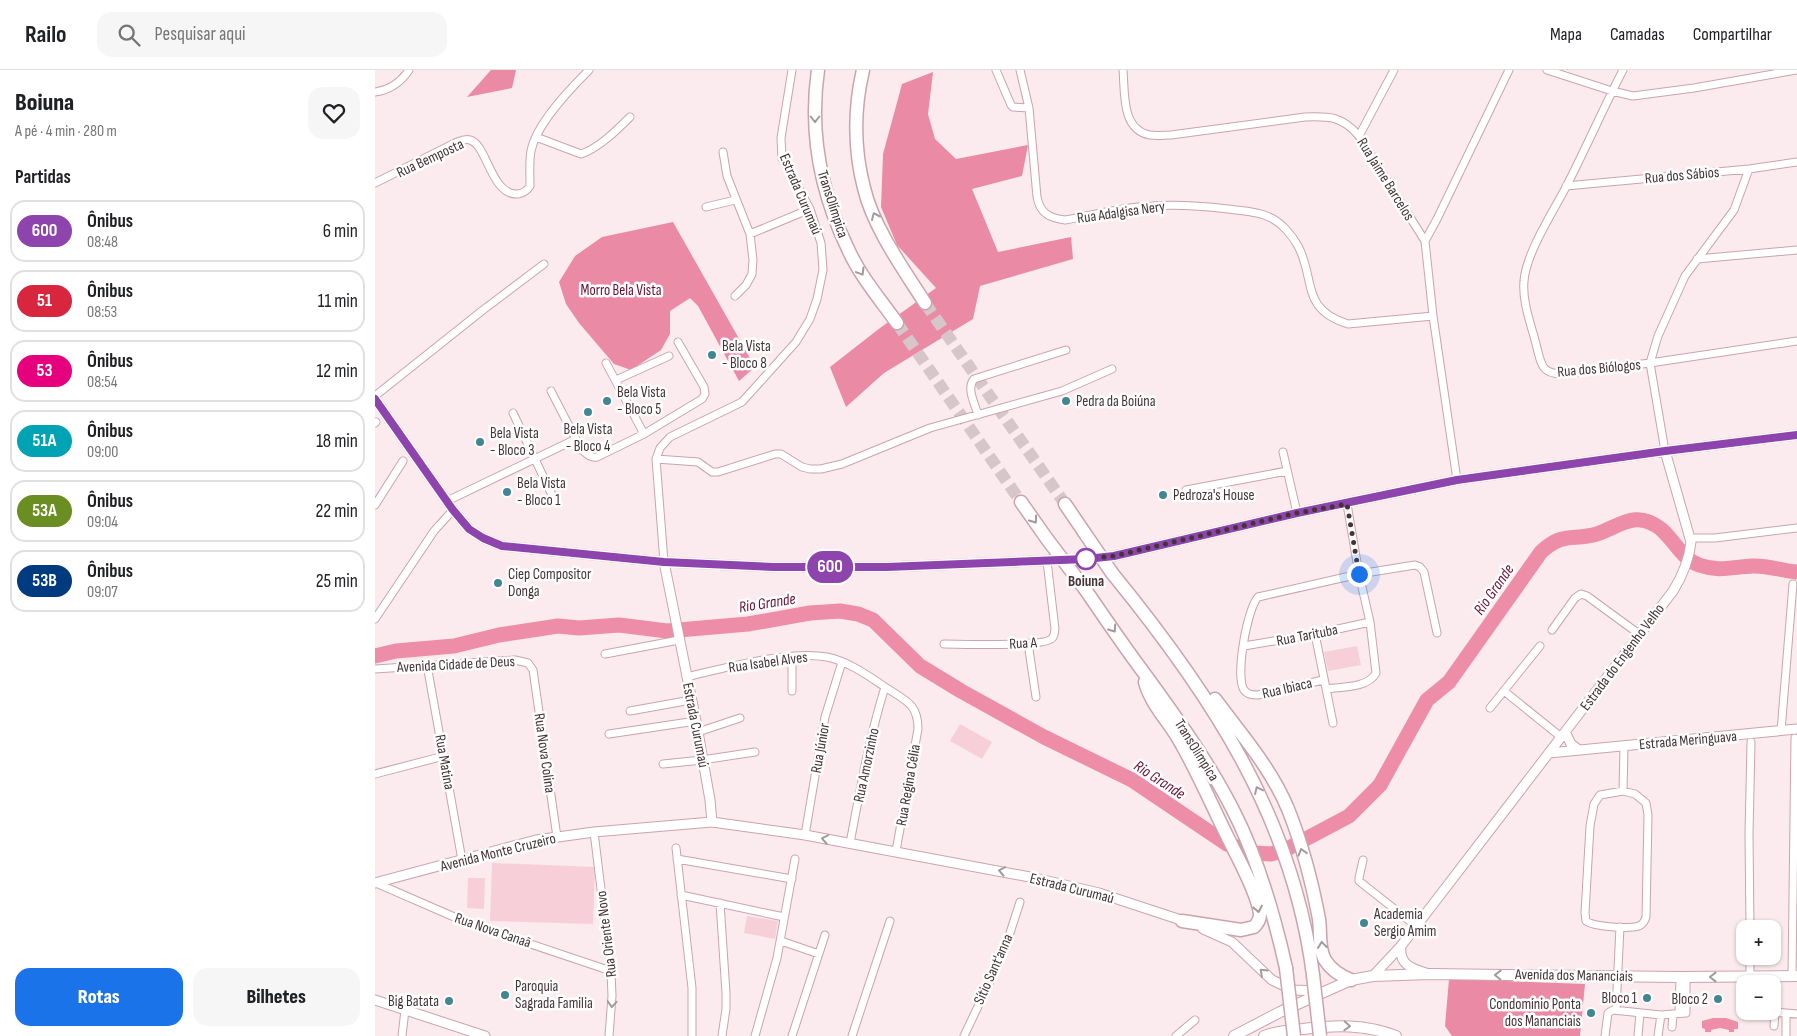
<!DOCTYPE html>
<html lang="pt">
<head>
<meta charset="utf-8">
<style>
	body { margin:0; font-family:"Sofia Sans Condensed",sans-serif; background:#f6f6f6; color:#202124; height:100vh; display:flex; flex-direction:column; font-size:19px; white-space:nowrap }
	* { box-sizing:border-box; margin:0 }
	p { font-size:16px; color:#757577 }
	.icon { flex:none; width:28px; height:28px; fill:none; stroke:currentColor; stroke-width:2; stroke-linecap:round; stroke-linejoin:round }
	.map { position:relative; flex:1; overflow:hidden }
	.drawer { display:flex; flex-direction:column; background:#fff; width:375px }
	.drawer>* { flex:none }
	.badge { padding:0 10px; border-radius:16px; font-size:18px; line-height:32px }
	.controls { position:absolute; left:1361px; top:850px; display:grid; gap:10px }
	.controls a { display:grid; place-items:center; width:45px; height:45px; border-radius:10px; background:#fff; box-shadow:0 1px 4px #0004; font-size:25px }
	.you { position:absolute; width:25px; height:25px; margin:-12px; border:4px solid #fff; border-radius:50%; background:#1a73e8; box-shadow:0 0 0 8px #1a73e833 }
	.map>.badge { position:absolute; translate:-50% -50%; box-shadow:0 0 0 2px #fff }
	h2 { padding:0 15px; font-size:19px; line-height:45px }
	.round { display:grid; place-items:center; flex:none; width:52px; height:52px; border-radius:15px; background:#f6f6f6 }
	.headline { display:flex; align-items:center; justify-content:space-between; height:85px; padding:0 15px }
	h1 { font-size:24px; font-weight:800; line-height:38px }
	.button { display:flex; gap:10px; margin-top:auto; padding:10px 15px }
	.button a { flex:1; height:58px; border-radius:15px; background:#1a73e8; color:#fff; font-size:20px; font-weight:800; line-height:58px; text-align:center }
	.button a+a { background:#f6f6f6; color:#202124 }
	ul { padding:0; list-style:none }
	li { display:flex; align-items:center; gap:15px; height:62px; margin:0 10px 8px; padding:0 5px; border:2px solid #e0e0e0; border-radius:15px }
	li div { flex:1 }
	li b { display:block; font-size:19px }
	li em { font-style:normal }
	li .badge { min-width:55px; font-weight:700; text-align:center }
	header { display:flex; align-items:center; gap:30px; box-sizing:border-box; height:70px; padding:0 25px; background:#fff; border-bottom:1px solid #e0e0e0 }
	header strong { font-size:24px }
	nav { display:flex; gap:28px; margin-inline-start:auto; font-size:18px }
	.search { width:350px; height:45px; background:#f6f6f6; display:flex; align-items:center; gap:12px; box-sizing:border-box; padding:0 18px; border-radius:15px; color:#757577; font-size:19px }
	main { display:flex; flex:1; min-height:0 }
	.map>svg:first-child { display:block }
	.green { fill:#f7cfd8 }
	.forest { fill:#ea8aa4 }
	.water { fill:#ed8da7 }
	.lines { fill:none; stroke-linecap:round; stroke-linejoin:round }
	.river { stroke:#ed8da7; stroke-width:15 }
	.motorway-tunnel { stroke:#d6c6ca; stroke-width:12; stroke-dasharray:12 6; stroke-linecap:butt }
	.minor-casing { stroke:#caa4ad; stroke-width:9 }
	.tertiary-casing { stroke:#caa4ad; stroke-width:11 }
	.secondary-casing { stroke:#caa4ad; stroke-width:12 }
	.motorway-casing { stroke:#caa4ad; stroke-width:15 }
	.minor { stroke:#fff; stroke-width:7 }
	.tertiary { stroke:#fff; stroke-width:9 }
	.secondary { stroke:#fff; stroke-width:10 }
	.motorway { stroke:#fff; stroke-width:12 }
	.motorway-bridge-casing { stroke:#caa4ad; stroke-width:15; stroke-linecap:butt }
	.motorway-bridge { stroke:#fff; stroke-width:12 }
	.oneway { stroke:#a29a9c }
	.line-casing { stroke:#fff; stroke-width:11 }
	.line { stroke:#8e44ad; stroke-width:8 }
	.walk { stroke:#443438; stroke-width:5; stroke-dasharray:0 9 }
	.poi-dot { fill:#428694; stroke:#fdfdfd; stroke-width:2 }
	.stop-dot { fill:#fff; stroke:#8e44ad; stroke-width:2.5 }
	.labels { text-anchor:middle; stroke-width:5; stroke-linejoin:round; paint-order:stroke }
	.street-label { font-size:15px; fill:#443438; stroke:#fdfdfd }
	.park-label { font-size:15px; fill:#651031; stroke:#fdfdfd }
	.poi-label { font-size:15px; fill:#443438; stroke:#fdfdfd; text-anchor:start }
	.stop-label { font-size:15px; font-weight:bold; fill:#443438; stroke:#fdfdfd }
	.water-label { font-size:16px; font-style:italic; fill:#671233; stroke:#fdfdfd }
</style>
</head>
<body>
<header>
<strong>Railo</strong>
<div class="search"><svg class="icon" aria-label="search" viewBox="0 0 24 24"><circle cx="10" cy="10" r="6"/><path d="M15 15l6 6"/></svg>Pesquisar aqui</div>
<nav><a>Mapa</a><a>Camadas</a><a>Compartilhar</a></nav>
</header>
<main>
<section class="drawer">
<div class="headline"><div><h1>Boiuna</h1><p>A pé · 4 min · 280 m</p></div><a class="round"><svg class="icon" aria-label="heart" viewBox="0 0 24 24"><path d="M12 20l-8-8c-3-5 5-10 8-4 3-6 11-1 8 4z"/></svg></a></div>
<h2>Partidas</h2>
<ul>
<li><span class="badge" style="background:#8e44ad;color:#fff">600</span><div><b>Ônibus</b><p>08:48</p></div><em>6 min</em></li>
<li><span class="badge" style="background:#d7263d;color:#fff">51</span><div><b>Ônibus</b><p>08:53</p></div><em>11 min</em></li>
<li><span class="badge" style="background:#e6007e;color:#fff">53</span><div><b>Ônibus</b><p>08:54</p></div><em>12 min</em></li>
<li><span class="badge" style="background:#00a3b4;color:#fff">51A</span><div><b>Ônibus</b><p>09:00</p></div><em>18 min</em></li>
<li><span class="badge" style="background:#6b8e23;color:#fff">53A</span><div><b>Ônibus</b><p>09:04</p></div><em>22 min</em></li>
<li><span class="badge" style="background:#003b80;color:#fff">53B</span><div><b>Ônibus</b><p>09:07</p></div><em>25 min</em></li>
</ul>
<div class="button"><a>Rotas</a><a>Bilhetes</a></div>
</section>
<div class="map">
<svg width="1422" height="966" viewBox="0 0 1422 966">
	<rect width="100%" height="100%" fill="#fbebee"/>
	<!-- green -->
	<path class="green" d="M 982,576 L 986,595 L 953,601 L 949,582 Z
		M 585,654 L 617,672 L 607,689 L 575,671 Z
		M 117,793 L 220,797 L 218,854 L 115,851 Z
		M 93,808 L 110,808 L 109,839 L 92,838 Z
		M 372,846 L 403,851 L 400,869 L 369,863 Z"/>
	<!-- forest -->
	<path class="forest" d="M 116,0 L 141,0 L 137,18 L 92,27 Z
		M 558,2 L 553,44 L 560,69 L 581,89 L 653,75 L 647,106 L 597,119 L 623,182 L 696,167 L 698,189 L 605,216 L 598,249 L 509,303 L 471,337 L 455,297 L 505,258 L 561,218 L 522,175 L 506,137 L 508,84 L 527,14 Z
		M 298,152 L 380,297 L 364,311 L 323,236 L 315,228 L 295,241 L 295,264 L 286,280 L 256,300 L 239,294 L 204,253 L 191,234 L 184,212 L 200,186 L 227,167 Z
		M 1074,909 L 1210,914 L 1205,966 L 1077,966 L 1070,956 Z"/>
	<!-- water -->
	<path class="water" d="M 1338,948 L 1351,948 L 1363,952 L 1363,959 L 1359,959 L 1359,962 L 1354,962 L 1354,960 L 1345,958 L 1336,960 L 1336,962 L 1330,962 L 1330,959 L 1327,958 L 1327,951 Z"/>
	<g class="lines">
		<!-- river -->
		<path class="river" d="M 0,586 L 21,581 L 79,576 L 124,565 L 183,556 L 204,558 L 244,555 L 292,561 L 373,554 L 435,543 L 465,541 L 483,544 L 498,550 L 545,596 L 586,621 L 669,667 L 757,710 L 852,774 L 880,783 L 896,784 L 910,780 L 974,746 L 1005,715 L 1052,630 L 1074,612 L 1166,482 C 1189,461 1197,471 1222,464 C 1245,456 1261,439 1286,459 C 1299,470 1307,489 1324,495 C 1344,502 1357,497 1377,496 C 1392,495 1407,501 1422,502"/>
		<!-- motorway-tunnel -->
		<path class="motorway-tunnel" d="M 550,233 L 690,434
			M 522,253 L 646,432"/>
		<defs>
			<path id="minor" d="M 621,0 L 636,35 L 638,37 L 654,38
				M 645,0 L 654,38 L 662,127 C 665,143 674,148 690,150 C 719,145 748,137 777,136 C 802,134 827,136 853,139 C 866,141 882,141 894,147 C 906,152 917,165 923,176 C 941,210 925,239 973,254 L 1058,246
				M 748,0 C 750,22 746,60 775,65 C 782,66 789,65 796,65 L 930,47 C 954,46 967,46 984,66 L 1050,171 L 1058,246 L 1082,410
				M 1172,0 L 1237,21 L 1258,26 L 1319,18 L 1421,0
				M 1248,0 C 1228,39 1211,78 1191,117 C 1178,142 1151,183 1149,211 C 1147,232 1156,254 1161,274 C 1166,292 1165,304 1187,304 L 1275,293 L 1422,271
				M 0,22 C 15,20 26,12 34,0
				M 984,66 L 1019,0
				M 161,67 L 206,84 C 224,78 242,60 255,47
				M 348,82 L 352,106 L 375,164 L 378,190 L 377,204 L 371,215 L 360,226
				M 0,113 L 80,73 C 85,71 90,68 95,70 C 112,74 116,126 143,124 C 149,123 152,121 155,116 C 155,104 154,92 156,81 C 161,54 195,19 214,0
				M 1191,116 L 1374,99 L 1422,92
				M 331,137 L 360,130
				M 375,164 L 435,139
				M 1050,171 L 1062,149 L 1134,0
				M 1322,189 L 1422,180
				M 231,293 L 269,364
				M 241,310 L 294,286
				M 176,321 L 206,379 C 212,384 215,388 222,387 L 269,364 L 327,329 L 330,324 L 329,317 L 303,272
				M 0,326 L 108,240 L 169,194
				M 138,343 L 177,425
				M 603,345 C 600,334 591,318 599,309 L 691,280
				M 0,353 L 1,352
				M 1290,381 L 1275,293 L 1283,266 L 1310,206 L 1359,140 L 1374,99
				M 908,382 L 922,443
				M 281,389 L 323,392 L 337,402 L 343,402 L 400,384 L 406,384 L 427,397 L 435,399 L 446,399 L 467,394 L 555,358 L 687,321 L 737,299
				M 811,420 L 912,401
				M 72,431 L 201,369
				M 0,435 L 28,391
				M 1315,468 L 1340,468 L 1422,458
				M 289,492 L 281,389 L 285,378 L 295,367 L 367,332 L 421,272 L 435,249 L 442,229 L 448,200 L 446,173 L 435,139 L 407,88 L 406,68 L 417,0
				M 0,549 L 59,461 L 78,440
				M 1177,560 L 1200,528 L 1206,524 L 1212,526 L 1264,564
				M 940,564 L 958,653
				M 653,573 L 661,627
				M 569,574 C 586,574 667,577 676,569 C 680,567 679,563 680,559 L 672,491
				M 869,576 L 940,564 L 995,552
				M 230,584 L 304,570
				M 417,587 L 417,621
				M 52,595 L 87,790
				M 0,599 L 140,590 L 153,593 L 158,600 L 182,767
				M 311,607 C 350,598 414,580 452,587 C 473,591 495,607 513,619 C 532,631 543,635 543,659 L 521,781
				M 948,610 L 883,625 C 878,625 873,625 869,620 C 860,606 872,539 883,527 L 984,504 L 1040,495 L 1045,497 L 1049,502 L 1062,563
				M 951,619 C 967,617 993,618 1001,603 L 995,552 L 984,504 L 972,434
				M 1129,621 L 1186,667
				M 1115,638 L 1165,576
				M 255,641 L 316,630
				M 1406,661 L 1418,514
				M 323,662 L 365,648
				M 234,664 L 321,651
				M 288,694 L 327,690 L 380,682
				M 0,704 L 69,686
				M 1248,721 L 1260,724 L 1271,733 L 1273,745 L 1271,847 C 1270,851 1268,854 1264,856 C 1254,859 1219,857 1211,851 L 1210,843 L 1215,756 L 1219,734 L 1225,725 Z
				M 1248,721 L 1249,676
				M 219,762 L 236,901 L 237,926 L 234,966
				M 430,765 L 450,647 L 467,592
				M 475,773 C 485,721 494,668 510,617
				M 301,778 L 317,918 L 317,966
				M 302,789 L 417,809
				M 988,790 L 984,808 L 984,811 L 1041,856
				M 1,813 L 93,853 L 236,901
				M 306,825 L 409,847
				M 345,833 L 351,923 L 351,939 L 347,966
				M 1375,859 L 1374,764 L 1376,672
				M 406,871 L 444,884
				M 1375,886 L 1375,907
				M 1417,906 L 1420,668
				M 1241,940 L 1245,857
				M 1387,941 L 1422,944
				M 1304,943 L 1305,907
				M 1399,956 L 1400,943
				M 1297,957 L 1298,944
				M 27,966 L 30,940
				M 380,966 L 402,888 L 420,789
				M 417,966 L 450,865
				M 477,966 L 515,851
				M 589,966 L 617,907 L 633,869 L 645,832
				M 801,966 L 820,950
				M 1230,966 L 1233,943 L 1238,940 L 1286,945 L 1311,943 L 1311,907
				M 1263,966 L 1265,943
				M 1283,966 L 1286,945
				M 1411,966 L 1411,943"/>
			<path id="tertiary" d="M 0,329 L 78,440 L 94,459 L 108,468 L 127,476 L 289,492 L 399,497 L 512,497 L 711,489 L 739,486 L 922,443 L 1082,410 L 1290,381 L 1422,365
				M 289,492 L 321,651 L 335,730 L 337,752
				M 1190,662 L 1196,674 L 1204,680
				M 1174,683 L 1422,659
				M 0,813 L 161,770 L 219,762 L 337,752 L 430,765 L 660,808 L 724,823 L 812,852
				M 828,859 L 857,872 L 897,910 L 918,920 L 945,921
				M 1026,876 C 1024,894 1035,898 1051,903
				M 998,906 L 1026,876 L 1298,521 C 1308,505 1314,490 1316,472 L 1290,381
				M 0,930 L 110,966"/>
			<path id="secondary" d="M 859,966 L 905,942 L 949,922 L 976,910 L 998,906 L 1055,904 L 1305,907 L 1422,906
				M 889,966 C 902,961 915,960 928,959 C 960,955 990,954 1021,966"/>
			<path id="motorway" d="M 443,0 C 434,62 446,123 473,179 C 485,206 505,229 522,253
				M 488,0 C 479,38 479,80 489,118 C 498,157 529,200 550,233
				M 646,432 L 672,469
				M 690,434 L 709,462
				M 737,503 C 835,623 918,747 938,905
				M 710,519 C 729,547 748,575 769,603 C 801,647 833,691 858,740 C 883,789 899,844 911,898
				M 770,612 C 775,632 792,650 803,668 C 822,700 837,736 854,770 C 863,788 883,824 885,844 C 885,849 883,853 879,857 L 866,860 L 807,851
				M 840,629 C 866,664 896,698 913,739 C 927,774 937,812 944,849 C 946,862 943,878 950,890 C 956,900 966,906 976,910"/>
		</defs>
		<!-- minor casing -->
		<use href="#minor" class="minor-casing"/>
		<!-- tertiary casing -->
		<use href="#tertiary" class="tertiary-casing"/>
		<!-- secondary casing -->
		<use href="#secondary" class="secondary-casing"/>
		<!-- motorway casing -->
		<use href="#motorway" class="motorway-casing"/>
		<!-- minor -->
		<use href="#minor" class="minor"/>
		<!-- tertiary -->
		<use href="#tertiary" class="tertiary"/>
		<!-- secondary -->
		<use href="#secondary" class="secondary"/>
		<!-- motorway -->
		<use href="#motorway" class="motorway"/>
		<defs>
			<path id="motorway-bridge" d="M 709,462 L 737,503
				M 672,469 L 710,519
				M 911,898 L 919,966
				M 938,905 L 945,966"/>
		</defs>
		<!-- motorway-bridge casing -->
		<use href="#motorway-bridge" class="motorway-bridge-casing"/>
		<!-- motorway-bridge -->
		<use href="#motorway-bridge" class="motorway-bridge"/>
	</g>
	<!-- one-way arrows -->
	<defs><path id="oneway-chevron" d="M-2-3.5L2.5 0L-2 3.5" fill="none" stroke-width="1.6" stroke-linecap="round" stroke-linejoin="round" transform="scale(1.25)"/></defs>
	<g class="oneway">
		<use href="#oneway-chevron" transform="translate(440 49) rotate(90)"/>
		<use href="#oneway-chevron" transform="translate(500 146) rotate(-114)"/>
		<use href="#oneway-chevron" transform="translate(486 202) rotate(59)"/>
		<use href="#oneway-chevron" transform="translate(659 450) rotate(54)"/>
		<use href="#oneway-chevron" transform="translate(738 559) rotate(55)"/>
		<use href="#oneway-chevron" transform="translate(883 720) rotate(-115)"/>
		<use href="#oneway-chevron" transform="translate(450 769) rotate(-169)"/>
		<use href="#oneway-chevron" transform="translate(927 782) rotate(-107)"/>
		<use href="#oneway-chevron" transform="translate(627 801) rotate(-169)"/>
		<use href="#oneway-chevron" transform="translate(883 839) rotate(79)"/>
		<use href="#oneway-chevron" transform="translate(947 875) rotate(-97)"/>
		<use href="#oneway-chevron" transform="translate(888 902) rotate(-137)"/>
		<use href="#oneway-chevron" transform="translate(1123 905) rotate(-179)"/>
		<use href="#oneway-chevron" transform="translate(1338 907) rotate(180)"/>
		<use href="#oneway-chevron" transform="translate(237 934) rotate(94)"/>
		<use href="#oneway-chevron" transform="translate(972 956) rotate(3)"/>
	</g>
	<g class="lines">
		<defs>
			<path id="line" d="M 0,329 L 78,440 L 94,459 L 108,468 L 127,476 L 289,492 L 399,497 L 512,497 L 711,489 L 739,486 L 922,443 L 1082,410 L 1290,381 L 1422,365"/>
		</defs>
		<!-- line casing -->
		<use href="#line" class="line-casing"/>
		<!-- line -->
		<use href="#line" class="line"/>
		<!-- walk -->
		<path class="walk" d="M 711,489 L 739,486 L 922,443 L 972,434 L 984,504"/>
	</g>
	<!-- markers -->
	<g class="poi-dot">
		<circle cx="337" cy="285" r="5"/>
		<circle cx="232" cy="331" r="5"/>
		<circle cx="691" cy="331" r="5"/>
		<circle cx="213" cy="342" r="5"/>
		<circle cx="105" cy="372" r="5"/>
		<circle cx="132" cy="422" r="5"/>
		<circle cx="788" cy="425" r="5"/>
		<circle cx="123" cy="513" r="5"/>
		<circle cx="989" cy="853" r="5"/>
		<circle cx="130" cy="925" r="5"/>
		<circle cx="1272" cy="928" r="5"/>
		<circle cx="1343" cy="929" r="5"/>
		<circle cx="74" cy="931" r="5"/>
		<circle cx="1216" cy="943" r="5"/>
	</g>
	<circle class="stop-dot" cx="711" cy="489" r="10"/>
	<g class="labels">
		<!-- street labels -->
		<g class="street-label">
			<text transform="translate(55 88) rotate(-25)" y="5">Rua Bemposta</text>
			<text transform="translate(1307 105) rotate(-5)" y="5">Rua dos Sábios</text>
			<text transform="translate(1011 109) rotate(58)" y="5">Rua Jaime Barcelos</text>
			<text transform="translate(426 124) rotate(67)" y="5">Estrada Curumaú</text>
			<text transform="translate(458 134) rotate(72)" y="5">TransOlímpica</text>
			<text transform="translate(746 142) rotate(-8)" y="5">Rua Adalgisa Nery</text>
			<text transform="translate(1224 298) rotate(-5)" y="5">Rua dos Biólogos</text>
			<text transform="translate(932 565) rotate(-11)" y="5">Rua Tarituba</text>
			<text transform="translate(648 573) rotate(-3)" y="5">Rua A</text>
			<text transform="translate(1247 587) rotate(-53)" y="5">Estrada do Engenho Velho</text>
			<text transform="translate(393 592) rotate(-8)" y="5">Rua Isabel Alves</text>
			<text transform="translate(81 594) rotate(-3)" y="5">Avenida Cidade de Deus</text>
			<text transform="translate(912 618) rotate(-13)" y="5">Rua Ibiaca</text>
			<text transform="translate(321 655) rotate(79)" y="5">Estrada Curumaú</text>
			<text transform="translate(1313 670) rotate(-5)" y="5">Estrada Meringuava</text>
			<text transform="translate(445 678) rotate(-80)" y="5">Rua Júnior</text>
			<text transform="translate(822 680) rotate(58)" y="5">TransOlímpica</text>
			<text transform="translate(170 683) rotate(82)" y="5">Rua Nova Colina</text>
			<text transform="translate(70 692) rotate(80)" y="5">Rua Matina</text>
			<text transform="translate(491 695) rotate(-78)" y="5">Rua Amorzinho</text>
			<text transform="translate(533 715) rotate(-80)" y="5">Rua Regina Célia</text>
			<text transform="translate(123 782) rotate(-14)" y="5">Avenida Monte Cruzeiro</text>
			<text transform="translate(697 818) rotate(14)" y="5">Estrada Curumaú</text>
			<text transform="translate(118 860) rotate(19)" y="5">Rua Nova Canaã</text>
			<text transform="translate(231 864) rotate(-97)" y="5">Rua Oriente Novo</text>
			<text transform="translate(618 899) rotate(-66)" y="5">Sítio Sant'anna</text>
			<text transform="translate(1199 905) rotate(1)" y="5">Avenida dos Mananciais</text>
		</g>
		<!-- park labels -->
		<g class="park-label">
			<text x="246" y="225">Morro Bela Vista</text>
		</g>
		<!-- poi labels -->
		<g class="poi-label">
			<text x="347" y="281">Bela Vista<tspan x="347" dy="17">- Bloco 8</tspan></text>
			<text x="242" y="327">Bela Vista<tspan x="242" dy="17">- Bloco 5</tspan></text>
			<text x="701" y="336">Pedra da Boiúna</text>
			<text x="213" y="364" text-anchor="middle">Bela Vista<tspan x="213" dy="17">- Bloco 4</tspan></text>
			<text x="115" y="368">Bela Vista<tspan x="115" dy="17">- Bloco 3</tspan></text>
			<text x="142" y="418">Bela Vista<tspan x="142" dy="17">- Bloco 1</tspan></text>
			<text x="798" y="430">Pedroza's House</text>
			<text x="133" y="509">Ciep Compositor<tspan x="133" dy="17">Donga</tspan></text>
			<text x="999" y="849">Academia<tspan x="999" dy="17">Sergio Amim</tspan></text>
			<text x="140" y="921">Paroquia<tspan x="140" dy="17">Sagrada Familia</tspan></text>
			<text x="1262" y="933" text-anchor="end">Bloco 1</text>
			<text x="1333" y="934" text-anchor="end">Bloco 2</text>
			<text x="64" y="936" text-anchor="end">Big Batata</text>
			<text x="1206" y="939" text-anchor="end">Condomínio Ponta<tspan x="1206" dy="17">dos Mananciais</tspan></text>
		</g>
		<!-- stop labels -->
		<g class="stop-label">
			<text x="711" y="516">Boiuna</text>
		</g>
		<!-- water labels -->
		<g class="water-label">
			<text transform="translate(1118 519) rotate(-55)" y="6">Rio Grande</text>
			<text transform="translate(392 532) rotate(-9)" y="6">Rio Grande</text>
			<text transform="translate(785 709) rotate(33)" y="6">Rio Grande</text>
		</g>
	</g>
</svg>
<div class="controls">
<a>+</a>
<a>−</a>
</div>
<div class="you" style="left:984px;top:504px"></div>
<b class="badge" style="left:455px;top:497px;background:#8e44ad;color:#fff">600</b>
</div>
</main>
</body>
</html>
